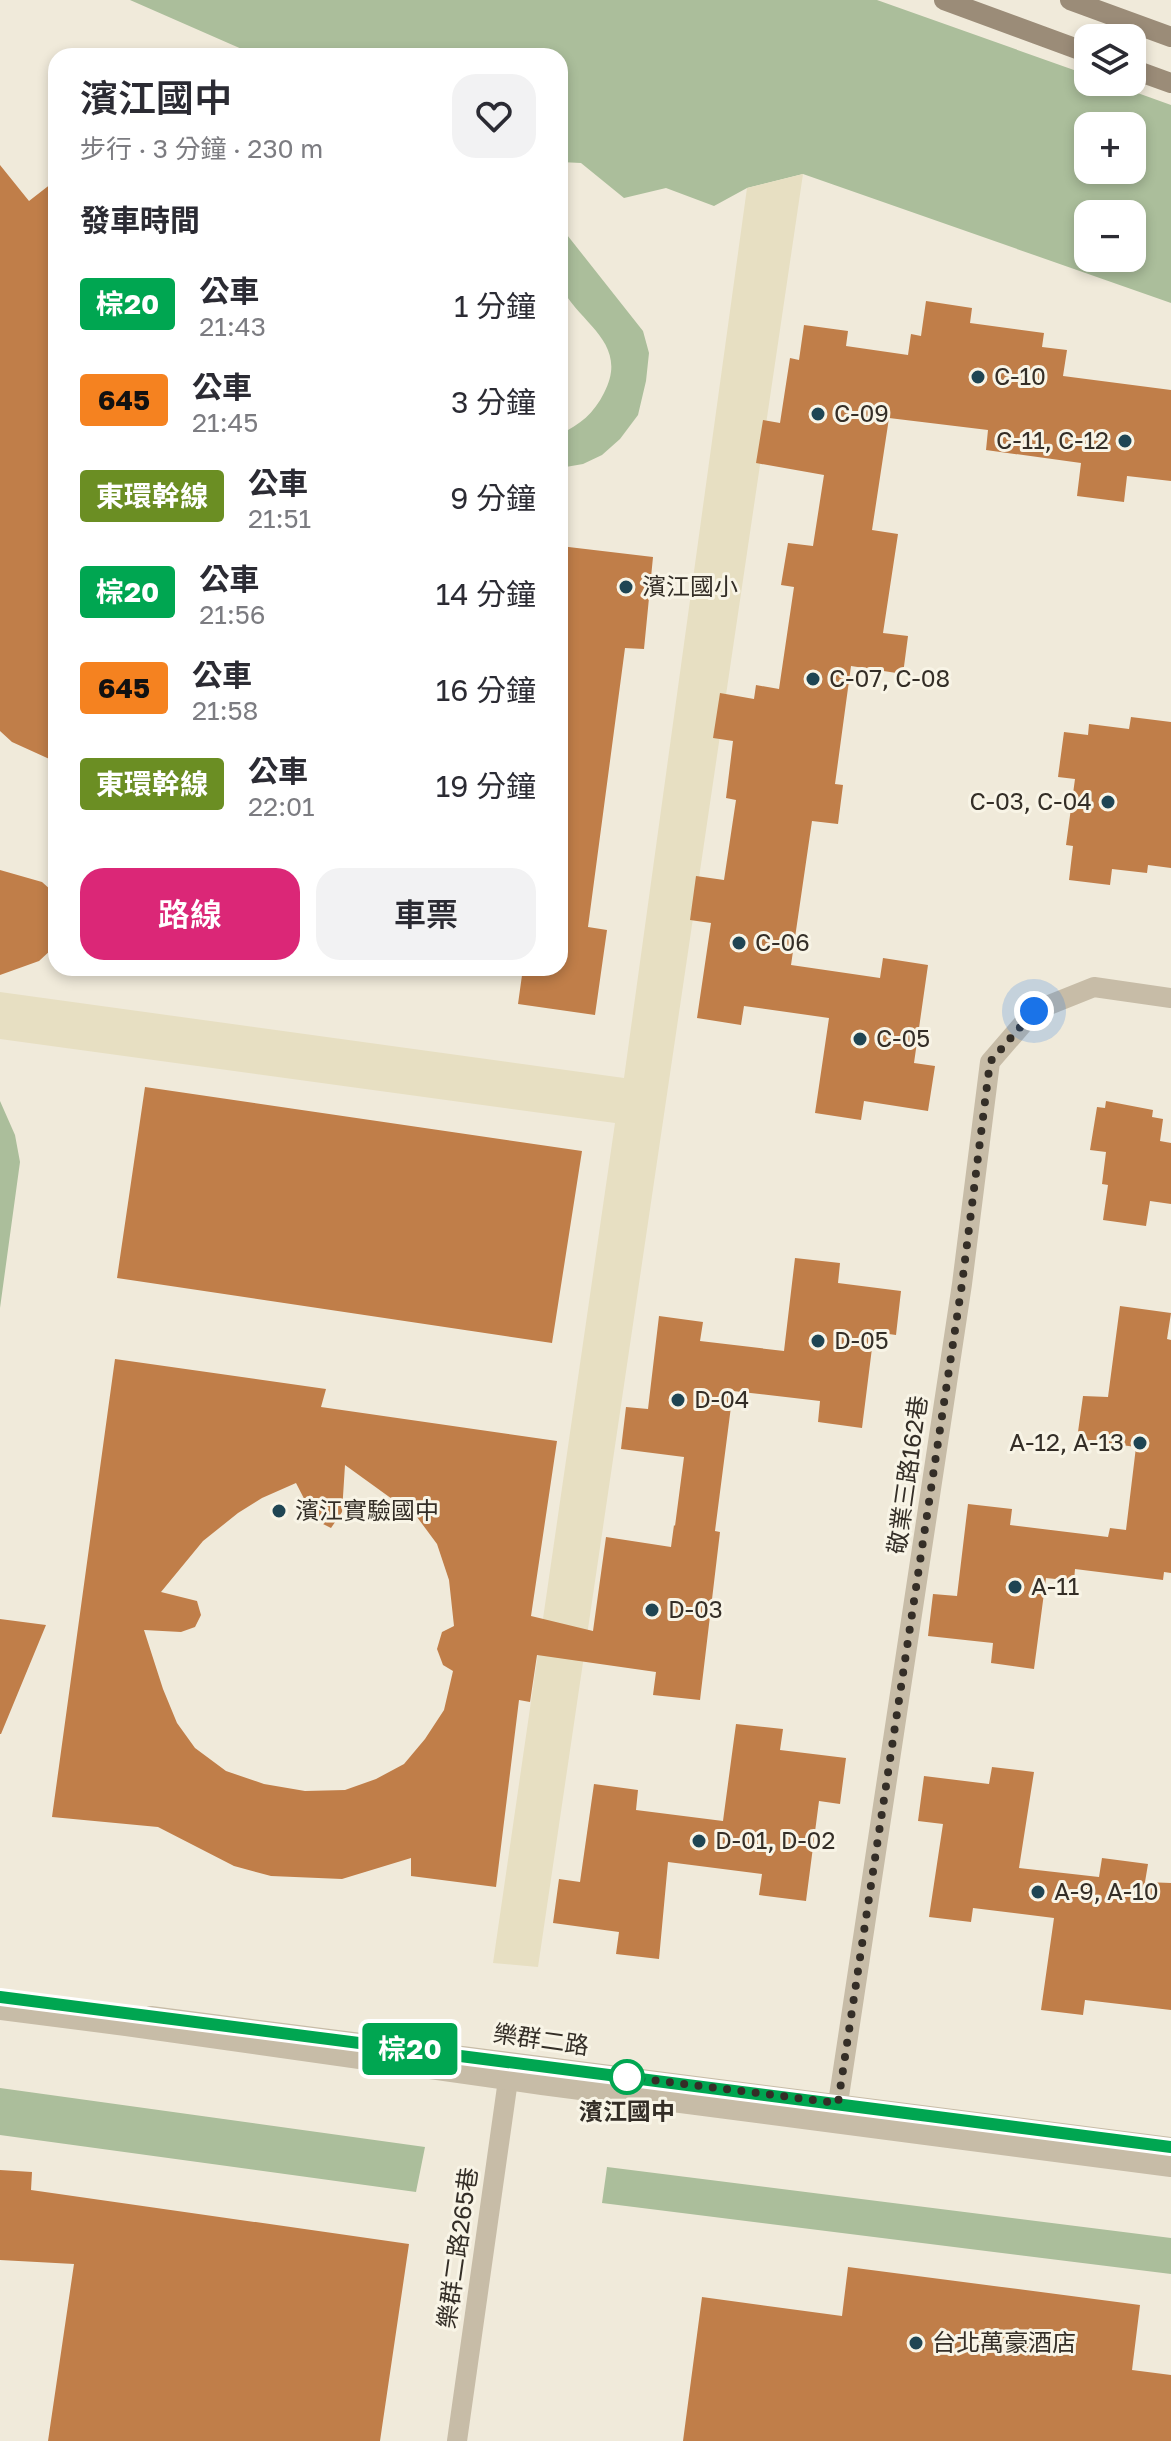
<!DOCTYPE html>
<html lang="zh-TW">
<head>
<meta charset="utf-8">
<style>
	body { margin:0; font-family:"Golos Text","Noto Sans TC",sans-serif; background:#f2f2f3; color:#2b2b33; height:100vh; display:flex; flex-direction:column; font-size:30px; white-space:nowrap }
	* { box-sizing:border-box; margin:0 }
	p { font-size:26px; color:#7c7c81 }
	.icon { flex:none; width:44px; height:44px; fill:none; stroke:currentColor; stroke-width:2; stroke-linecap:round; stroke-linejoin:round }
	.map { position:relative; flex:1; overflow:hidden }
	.panel { position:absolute; left:48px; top:48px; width:520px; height:928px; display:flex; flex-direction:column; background:#fff; border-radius:24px; box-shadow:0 4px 12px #0003 }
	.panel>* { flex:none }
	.badge { padding:0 16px; border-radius:6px; font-size:28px; line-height:52px }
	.controls { position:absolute; left:1074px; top:24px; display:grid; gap:16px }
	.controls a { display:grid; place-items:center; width:72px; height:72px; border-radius:16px; background:#fff; box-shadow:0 4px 12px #0003; font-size:40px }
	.you { position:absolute; width:40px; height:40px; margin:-20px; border:6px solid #fff; border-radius:50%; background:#1a73e8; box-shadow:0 0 0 12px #1a73e833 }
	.map>.badge { position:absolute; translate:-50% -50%; box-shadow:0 0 0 4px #fff }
	h2 { padding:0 32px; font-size:30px; line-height:72px }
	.round { display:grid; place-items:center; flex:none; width:84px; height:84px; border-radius:24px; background:#f2f2f3 }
	.summary { display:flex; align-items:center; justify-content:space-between; height:136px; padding:0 32px }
	h1 { font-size:38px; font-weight:600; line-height:60px }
	.primary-button { display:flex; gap:16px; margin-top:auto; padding:16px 32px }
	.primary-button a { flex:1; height:92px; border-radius:24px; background:#db2777; color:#fff; font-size:32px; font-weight:600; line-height:92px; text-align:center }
	.primary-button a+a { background:#f2f2f3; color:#2b2b33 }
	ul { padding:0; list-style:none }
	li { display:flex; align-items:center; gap:24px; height:96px; padding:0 32px }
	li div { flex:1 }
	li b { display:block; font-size:30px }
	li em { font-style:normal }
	li .badge { min-width:88px; font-weight:700; text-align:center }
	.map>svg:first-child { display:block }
	.green { fill:#abbe9b; fill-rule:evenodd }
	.plaza { fill:#e7dfc2 }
	.building { fill:#c07e49; fill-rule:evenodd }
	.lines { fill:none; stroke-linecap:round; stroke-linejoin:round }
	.minor { stroke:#c7bca7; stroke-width:20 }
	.tertiary { stroke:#c7bca7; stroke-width:20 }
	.secondary { stroke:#9b8c78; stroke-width:20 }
	.line-casing { stroke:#fff; stroke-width:18 }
	.line { stroke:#00a651; stroke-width:12 }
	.walk { stroke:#342e27; stroke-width:8; stroke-dasharray:0 14.4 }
	.poi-dot { fill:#1f4553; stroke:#f8f4e6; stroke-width:3 }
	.stop-dot { fill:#fff; stroke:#00a651; stroke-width:4 }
	.labels { text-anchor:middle; stroke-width:6; stroke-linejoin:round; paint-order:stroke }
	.poi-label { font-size:24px; fill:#342e27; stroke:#f8f4e6; text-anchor:start }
	.street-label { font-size:24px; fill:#342e27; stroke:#f8f4e6 }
	.stop-label { font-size:24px; font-weight:bold; fill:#342e27; stroke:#f8f4e6 }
</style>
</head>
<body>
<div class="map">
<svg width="1171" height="2441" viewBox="0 0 1171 2441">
	<rect width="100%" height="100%" fill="#f0eada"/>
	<!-- green -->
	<path class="green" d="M 130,0 L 877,0 L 1088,75 L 1088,82 L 1107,82 L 1171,105 L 1171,303 L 803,174 L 747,188 L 714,206 L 666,188 L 624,198 L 581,163 L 560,162 L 560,56 L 258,56 ZM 1088,126 L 1132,126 L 1132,170 L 1088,170 ZM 1088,214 L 1132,214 L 1132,258 L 1088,258 Z
		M 560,226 L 643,331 L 649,353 L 646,381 L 638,415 L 620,439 L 602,455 L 583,464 L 560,468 L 560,434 C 580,425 594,413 604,393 C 630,343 580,324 561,287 C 556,276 560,240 560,226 Z
		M 0,1101 L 15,1135 L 20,1162 L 0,1308 Z
		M 0,2088 L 425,2147 L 416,2192 L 0,2135 Z
		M 607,2167 L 1171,2238 L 1171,2274 L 602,2203 Z"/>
	<!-- plaza -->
	<path class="plaza" d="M 803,174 L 538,1967 L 493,1963 L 615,1123 L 0,1039 L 0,992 L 624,1078 L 747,188 Z"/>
	<!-- building -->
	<path class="building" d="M 0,165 L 29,201 L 56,180 L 56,762 L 12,742 L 0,731 Z
		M 926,301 L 972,308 L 970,323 L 1044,333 L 1042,347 L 1067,350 L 1063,376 L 1171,390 L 1171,481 L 1127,476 L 1124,502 L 1077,496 L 1081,463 L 986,450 L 988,430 L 889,418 L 872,530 L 898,534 L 883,633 L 908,636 L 903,674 L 851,666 L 835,784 L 843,785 L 838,824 L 812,821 L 791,965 L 880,978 L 883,958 L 928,965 L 914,1063 L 935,1066 L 928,1111 L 864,1101 L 861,1120 L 815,1113 L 829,1018 L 744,1006 L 741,1025 L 697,1018 L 711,923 L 690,920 L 696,876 L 724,880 L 736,800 L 726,798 L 733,741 L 713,738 L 720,693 L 754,699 L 756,685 L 779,689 L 794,587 L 781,585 L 788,543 L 813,546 L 824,475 L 756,463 L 763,420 L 780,423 L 790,358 L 799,360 L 804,325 L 848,331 L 846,346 L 908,355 L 911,334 L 921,336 Z
		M 560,546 L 653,557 L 644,649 L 625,648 L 588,927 L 607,930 L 595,1015 L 518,1004 L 523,968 L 560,968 Z
		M 1131,717 L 1171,722 L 1171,868 L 1148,865 L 1147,873 L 1112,869 L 1110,885 L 1069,880 L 1073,846 L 1066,845 L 1075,779 L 1058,777 L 1064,732 L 1088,735 L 1089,724 L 1129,729 Z
		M 0,870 L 42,882 L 51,890 L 56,900 L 56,937 L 52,949 L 39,961 L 0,975 Z
		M 145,1087 L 582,1151 L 552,1343 L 117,1278 Z
		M 1106,1101 L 1153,1110 L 1152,1117 L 1163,1119 L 1160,1141 L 1171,1143 L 1171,1204 L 1150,1201 L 1146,1226 L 1103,1220 L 1108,1185 L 1102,1184 L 1106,1152 L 1090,1150 L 1097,1107 L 1105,1108 Z
		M 795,1258 L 840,1263 L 838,1283 L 901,1291 L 896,1335 L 874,1332 L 862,1428 L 818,1422 L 820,1401 L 733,1391 L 715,1531 L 720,1532 L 700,1700 L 653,1695 L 656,1672 L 537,1655 L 530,1702 L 519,1700 L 496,1887 L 411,1876 L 411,1858 L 342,1879 L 271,1876 L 234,1866 L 158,1827 L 52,1817 L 115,1359 L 326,1389 L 321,1407 L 557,1441 L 531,1616 L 593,1631 L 606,1537 L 671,1547 L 674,1525 L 675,1526 L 684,1457 L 621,1449 L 626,1407 L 648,1409 L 659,1316 L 703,1322 L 700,1341 L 784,1351 ZM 345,1465 L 417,1517 L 437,1544 L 449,1580 L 454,1626 L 442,1632 L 437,1649 L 443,1665 L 453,1671 L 444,1710 L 425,1739 L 404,1764 L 376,1779 L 345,1790 L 305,1791 L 264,1784 L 226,1771 L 195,1748 L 177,1723 L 163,1689 L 144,1630 L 181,1632 L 195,1627 L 201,1615 L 197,1601 L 161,1592 L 203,1541 L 238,1513 L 262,1498 L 296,1483 L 315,1520 L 331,1528 L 342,1512 Z
		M 1120,1306 L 1171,1313 L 1167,1339 L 1171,1340 L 1171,1573 L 1164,1572 L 1163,1580 L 1075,1569 L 1074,1581 L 1046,1578 L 1034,1669 L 991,1663 L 993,1643 L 928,1636 L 933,1594 L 957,1596 L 968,1504 L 1012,1509 L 1010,1525 L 1108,1537 L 1110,1528 L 1126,1530 L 1136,1447 L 1077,1439 L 1083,1396 L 1108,1397 Z
		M 0,1619 L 46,1625 L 1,1734 L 0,1734 Z
		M 736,1724 L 783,1729 L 780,1750 L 846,1758 L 840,1804 L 819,1801 L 806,1901 L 759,1895 L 762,1874 L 668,1862 L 659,1959 L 616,1954 L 619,1932 L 553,1923 L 559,1879 L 580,1882 L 594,1784 L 638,1790 L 636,1810 L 723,1821 Z
		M 992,1767 L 1034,1772 L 1019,1868 L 1099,1877 L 1102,1858 L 1148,1864 L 1145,1882 L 1171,1883 L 1171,2010 L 1085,2000 L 1083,2015 L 1041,2010 L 1054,1918 L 973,1908 L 971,1922 L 929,1917 L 943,1824 L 918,1821 L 924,1776 L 989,1784 Z
		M 0,2170 L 32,2172 L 31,2190 L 409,2244 L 380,2441 L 48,2441 L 74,2264 L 0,2260 Z
		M 848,2267 L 1140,2305 L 1132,2370 L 1171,2375 L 1171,2441 L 683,2441 L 702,2297 L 842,2316 Z"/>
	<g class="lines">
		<!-- minor -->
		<path class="minor" d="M 838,2103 L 962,1284 L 990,1062 L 1034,1011 L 1094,987 L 1171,998
			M 457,2441 L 508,2080 L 508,2065"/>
		<!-- tertiary -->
		<path class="tertiary" d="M 0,2010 L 126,2026 L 542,2085 L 1171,2167
			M 151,2016 L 1171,2147"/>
		<!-- secondary -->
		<path class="secondary" d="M 944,0 L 1088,53
			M 1070,0 L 1171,37
			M 1132,69 L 1171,83"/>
	</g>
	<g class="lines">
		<defs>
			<path id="line" d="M 0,1997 L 1171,2147"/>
		</defs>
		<!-- line casing -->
		<use href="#line" class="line-casing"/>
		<!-- line -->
		<use href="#line" class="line"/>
		<!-- walk -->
		<path class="walk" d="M 627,2077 L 838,2103 L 962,1284 L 990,1062 L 1034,1011"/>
	</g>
	<!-- markers -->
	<g class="poi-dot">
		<circle cx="978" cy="377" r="8"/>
		<circle cx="818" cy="414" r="8"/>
		<circle cx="1125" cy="441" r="8"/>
		<circle cx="626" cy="587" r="8"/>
		<circle cx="813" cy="679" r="8"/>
		<circle cx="1108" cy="802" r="8"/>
		<circle cx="739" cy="943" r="8"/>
		<circle cx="860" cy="1039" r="8"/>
		<circle cx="818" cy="1341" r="8"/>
		<circle cx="678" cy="1400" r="8"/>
		<circle cx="1140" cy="1443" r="8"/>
		<circle cx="279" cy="1511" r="8"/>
		<circle cx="1015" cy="1587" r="8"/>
		<circle cx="652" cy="1610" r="8"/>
		<circle cx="699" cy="1841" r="8"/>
		<circle cx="1038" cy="1892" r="8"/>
		<circle cx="916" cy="2343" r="8"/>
	</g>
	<circle class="stop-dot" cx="627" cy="2077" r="16"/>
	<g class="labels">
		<!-- poi labels -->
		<g class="poi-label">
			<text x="994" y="385">C-10</text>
			<text x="834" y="422">C-09</text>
			<text x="1109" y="449" text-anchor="end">C-11, C-12</text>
			<text x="642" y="595">濱江國小</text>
			<text x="829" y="687">C-07, C-08</text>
			<text x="1092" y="810" text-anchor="end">C-03, C-04</text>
			<text x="755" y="951">C-06</text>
			<text x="876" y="1047">C-05</text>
			<text x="834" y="1349">D-05</text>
			<text x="694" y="1408">D-04</text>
			<text x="1124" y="1451" text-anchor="end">A-12, A-13</text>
			<text x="295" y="1519">濱江實驗國中</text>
			<text x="1031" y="1595">A-11</text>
			<text x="668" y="1618">D-03</text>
			<text x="715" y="1849">D-01, D-02</text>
			<text x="1054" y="1900">A-9, A-10</text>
			<text x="932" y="2351">台北萬豪酒店</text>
		</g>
		<!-- street labels -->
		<g class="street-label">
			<text transform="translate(908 1475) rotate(-82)" y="8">敬業三路162巷</text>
			<text transform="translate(541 2040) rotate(8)" y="8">樂群二路</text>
			<text transform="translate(458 2248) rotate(-82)" y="8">樂群二路265巷</text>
		</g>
		<!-- stop labels -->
		<g class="stop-label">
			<text x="627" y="2120">濱江國中</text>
		</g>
	</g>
</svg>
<div class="controls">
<a><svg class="icon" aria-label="layers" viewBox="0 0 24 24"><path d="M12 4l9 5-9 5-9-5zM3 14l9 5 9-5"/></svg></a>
<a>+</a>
<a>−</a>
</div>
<div class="you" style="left:1034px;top:1011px"></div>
<b class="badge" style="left:410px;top:2049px;background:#00a651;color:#fff">棕20</b>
<section class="panel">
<div class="summary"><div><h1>濱江國中</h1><p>步行 · 3 分鐘 · 230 m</p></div><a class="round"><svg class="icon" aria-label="heart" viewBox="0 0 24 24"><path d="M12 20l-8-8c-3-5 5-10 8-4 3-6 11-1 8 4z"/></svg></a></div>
<h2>發車時間</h2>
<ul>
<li><span class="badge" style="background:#00a651;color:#fff">棕20</span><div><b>公車</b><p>21:43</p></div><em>1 分鐘</em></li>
<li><span class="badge" style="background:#f58220;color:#111">645</span><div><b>公車</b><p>21:45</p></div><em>3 分鐘</em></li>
<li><span class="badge" style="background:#6b8e23;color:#fff">東環幹線</span><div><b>公車</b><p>21:51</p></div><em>9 分鐘</em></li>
<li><span class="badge" style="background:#00a651;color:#fff">棕20</span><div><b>公車</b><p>21:56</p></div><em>14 分鐘</em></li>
<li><span class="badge" style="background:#f58220;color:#111">645</span><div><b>公車</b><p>21:58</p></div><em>16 分鐘</em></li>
<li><span class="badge" style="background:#6b8e23;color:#fff">東環幹線</span><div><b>公車</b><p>22:01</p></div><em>19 分鐘</em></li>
</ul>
<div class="primary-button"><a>路線</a><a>車票</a></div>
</section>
</div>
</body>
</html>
